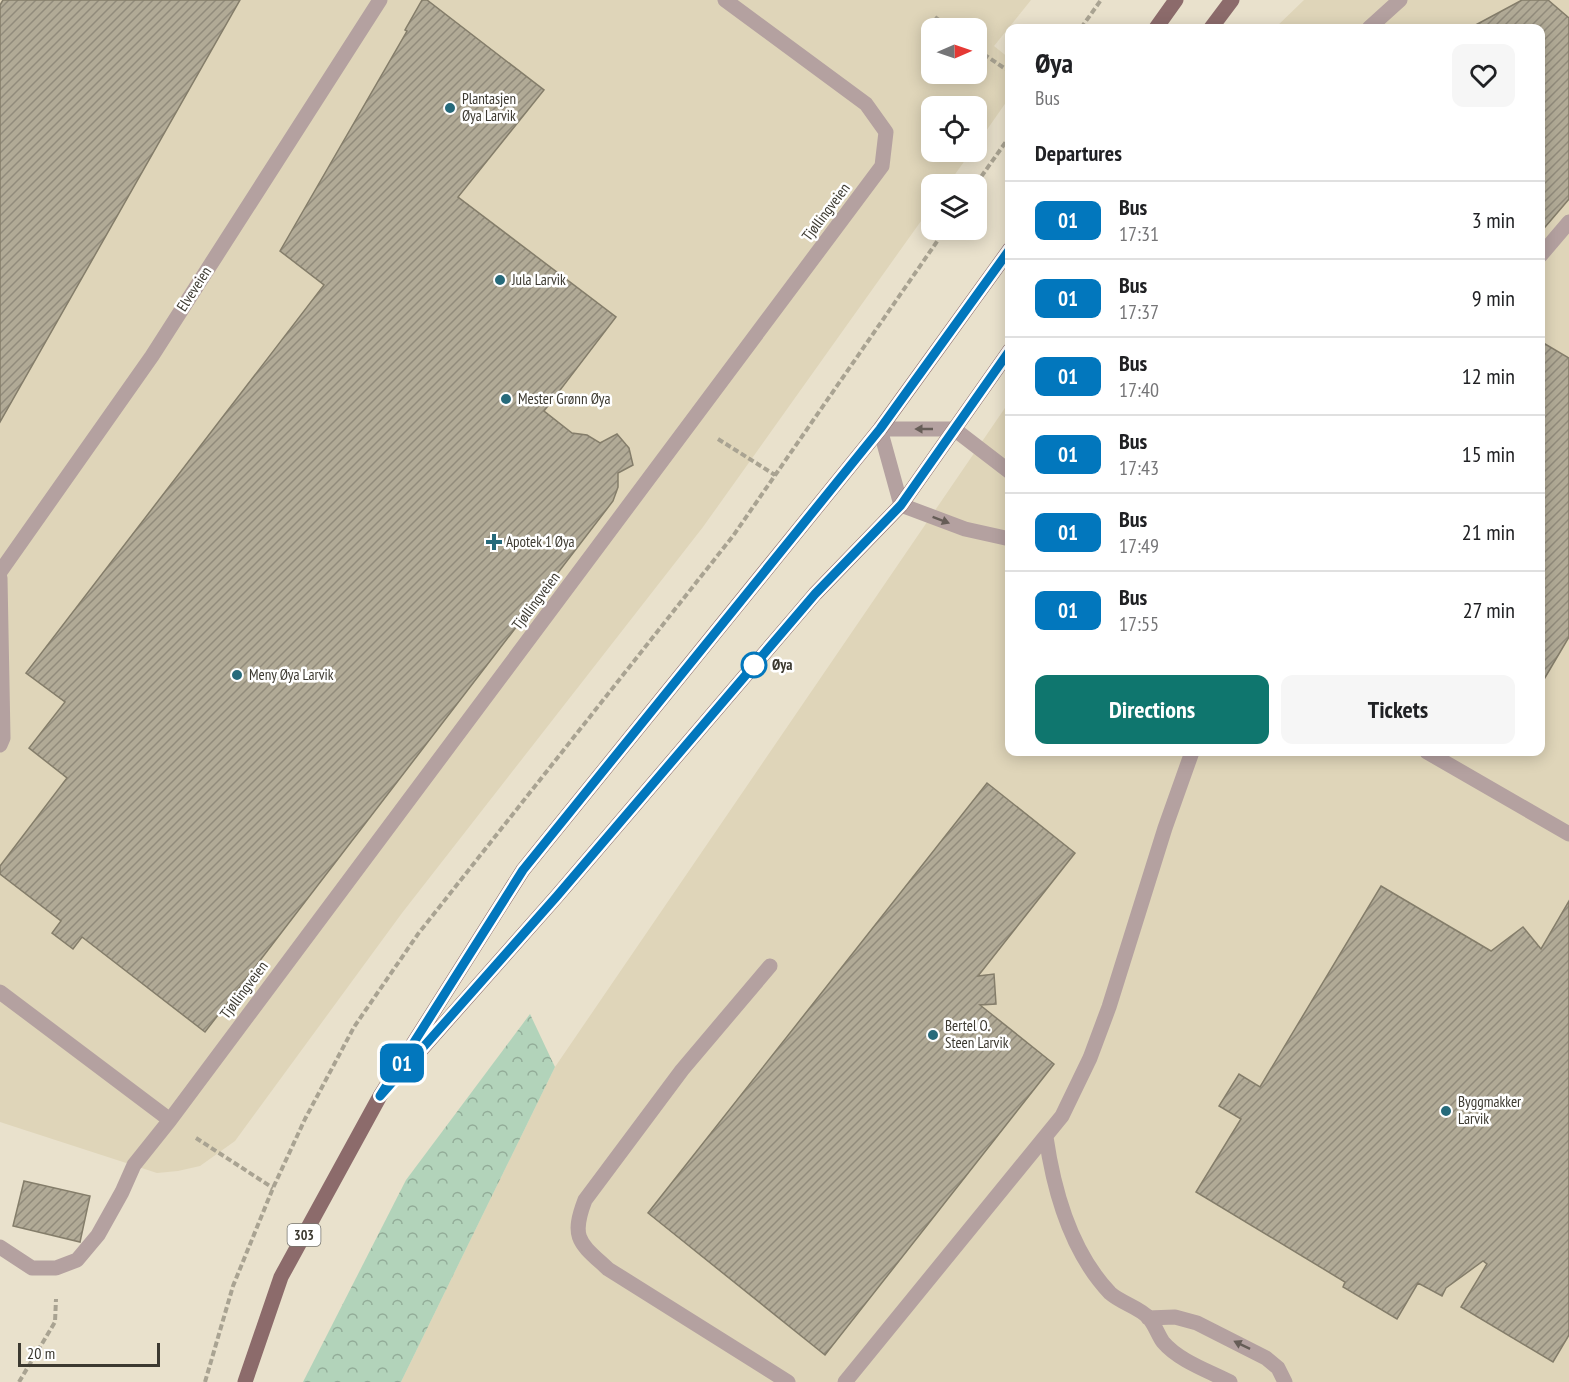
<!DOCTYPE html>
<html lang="en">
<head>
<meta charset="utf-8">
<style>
	body { margin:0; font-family:"PT Sans Narrow",sans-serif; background:#f6f6f6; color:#202124; height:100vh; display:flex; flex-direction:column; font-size:22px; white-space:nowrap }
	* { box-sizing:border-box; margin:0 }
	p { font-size:20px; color:#757577 }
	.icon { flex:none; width:33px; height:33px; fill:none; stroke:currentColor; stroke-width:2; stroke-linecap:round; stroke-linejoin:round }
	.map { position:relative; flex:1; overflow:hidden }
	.sheet { position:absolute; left:1005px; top:24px; width:540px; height:732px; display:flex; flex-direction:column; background:#fff; border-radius:12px; box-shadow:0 3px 15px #0003 }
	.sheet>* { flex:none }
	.badge { padding:0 12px; border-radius:9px; font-size:21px; line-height:39px }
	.needle { width:39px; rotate:88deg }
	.tools { position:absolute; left:921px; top:18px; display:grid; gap:12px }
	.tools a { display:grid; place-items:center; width:66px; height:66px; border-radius:12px; background:#fff; box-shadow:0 3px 15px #0003; font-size:30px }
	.scale { position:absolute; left:18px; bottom:15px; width:142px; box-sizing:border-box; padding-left:6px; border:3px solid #3c3930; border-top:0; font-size:16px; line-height:21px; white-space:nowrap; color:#3c3930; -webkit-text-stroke:4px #fff; paint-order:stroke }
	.map>.badge { position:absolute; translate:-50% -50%; box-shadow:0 0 0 3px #fff }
	h2 { padding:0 30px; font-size:22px; line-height:54px }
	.round { display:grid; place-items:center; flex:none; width:63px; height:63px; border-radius:12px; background:#f6f6f6 }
	.head { display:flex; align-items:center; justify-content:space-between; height:102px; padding:0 30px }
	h1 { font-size:28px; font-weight:700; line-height:45px }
	.primary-button { display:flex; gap:12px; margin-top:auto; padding:12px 30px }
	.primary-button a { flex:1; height:69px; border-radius:12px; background:#0f766e; color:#fff; font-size:24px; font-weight:700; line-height:69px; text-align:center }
	.primary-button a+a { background:#f6f6f6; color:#202124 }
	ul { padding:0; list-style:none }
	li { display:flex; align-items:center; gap:18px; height:78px; padding:0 30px; border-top:2px solid #e0e0e0 }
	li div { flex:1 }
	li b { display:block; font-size:22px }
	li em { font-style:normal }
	li .badge { min-width:66px; font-weight:700; text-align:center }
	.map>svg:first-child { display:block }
	.built { fill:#dfd5b9; fill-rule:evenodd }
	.forest { fill:url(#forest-crowns) }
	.building { fill:url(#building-hatch); stroke:#847d6a; stroke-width:1.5 }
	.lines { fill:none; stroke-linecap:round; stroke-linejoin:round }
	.path { stroke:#a9a392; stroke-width:4; stroke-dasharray:6 3; stroke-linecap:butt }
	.minor { stroke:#b4a1a0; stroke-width:15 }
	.major { stroke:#8c6b6b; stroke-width:15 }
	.oneway { fill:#665d57 }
	.line-casing { stroke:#fff; stroke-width:14 }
	.line { stroke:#0277bd; stroke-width:9 }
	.poi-dot { fill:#266a7b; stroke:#fff; stroke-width:2 }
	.stop-dot { fill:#fff; stroke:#0277bd; stroke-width:3 }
	.labels { text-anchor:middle; stroke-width:5; stroke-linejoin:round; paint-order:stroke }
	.shield { fill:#fff; stroke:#76746e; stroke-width:1.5 }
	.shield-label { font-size:14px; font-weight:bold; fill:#3c3930 }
	.poi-label { font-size:15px; fill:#3c3930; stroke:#fff; text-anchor:start }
	.street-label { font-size:15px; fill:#3c3930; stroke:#fff }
	.stop-label { font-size:15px; font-weight:bold; fill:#3c3930; stroke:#fff; text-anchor:start }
</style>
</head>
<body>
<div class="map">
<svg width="1569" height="1382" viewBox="0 0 1569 1382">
	<defs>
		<pattern id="forest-crowns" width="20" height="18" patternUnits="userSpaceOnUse" patternTransform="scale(1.5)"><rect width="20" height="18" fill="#b2d3ba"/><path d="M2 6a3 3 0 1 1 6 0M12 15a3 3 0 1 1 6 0" fill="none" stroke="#92ac98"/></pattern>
		<pattern id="building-hatch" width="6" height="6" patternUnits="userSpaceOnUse" patternTransform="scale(1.5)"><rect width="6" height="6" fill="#b1aa96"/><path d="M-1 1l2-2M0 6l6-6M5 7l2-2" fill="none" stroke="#918b7b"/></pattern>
	</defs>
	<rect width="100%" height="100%" fill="#e9e1cc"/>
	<!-- built -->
	<path class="built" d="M 0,0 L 1031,0 L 994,46 L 1009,58 L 1009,98 L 977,144 L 976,106 L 932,106 L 932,152 L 971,152 L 948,184 L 932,184 L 931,207 L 703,527 L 402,913 L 235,1141 L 200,1166 L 178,1171 L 157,1173 L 0,1122 ZM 932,28 L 976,28 L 976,74 L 932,74 Z
		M 1304,0 L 1569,0 L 1569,1382 L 401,1382 L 555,1067 L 1009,402 L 1010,752 L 1540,752 L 1540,28 L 1275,28 Z"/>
	<!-- forest -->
	<path class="forest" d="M 530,1014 L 555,1067 L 401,1382 L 303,1382 L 406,1180 Z"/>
	<!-- building -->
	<path class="building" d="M 3,0 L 240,0 L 0,422 L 0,5 Z
		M 422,0 L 427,0 L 544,90 L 458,197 L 616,317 L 544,411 L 572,433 L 587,435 L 600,443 L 617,434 L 629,448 L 633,465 L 618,473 L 618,487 L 613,501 L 205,1032 L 82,937 L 73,949 L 52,933 L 61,921 L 0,874 L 0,866 L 67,778 L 29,748 L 65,702 L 26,673 L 324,285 L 280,251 L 407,31 L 405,30 Z
		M 1522,0 L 1548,0 L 1569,18 L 1569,199 L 1540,233 L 1540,28 L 1470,28 Z
		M 1443,27 L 1457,27 L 1461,28 L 1434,28 Z
		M 1540,341 L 1569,358 L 1569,637 L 1543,681 L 1540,680 Z
		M 987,783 L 1075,853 L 978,976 L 994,974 L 996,1004 L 980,1005 L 1054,1064 L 825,1355 L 648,1213 Z
		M 1381,886 L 1491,951 L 1523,927 L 1541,949 L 1569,901 L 1569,1335 L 1553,1362 L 1461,1307 L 1487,1264 L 1483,1261 L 1446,1288 L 1442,1296 L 1418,1283 L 1397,1319 L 1343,1287 L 1345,1282 L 1196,1192 L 1241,1119 L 1219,1106 L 1239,1074 L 1260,1087 Z
		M 24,1181 L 90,1196 L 80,1242 L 13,1226 Z"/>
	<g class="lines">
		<!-- path -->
		<path class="path" d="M 935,17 L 950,28
			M 1081,28 L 1101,0
			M 976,49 L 1010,72
			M 976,184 L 1010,136
			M 718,439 L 775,475
			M 196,1138 L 273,1188
			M 19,1382 L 55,1322 L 56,1299
			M 205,1382 L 233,1286 L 273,1188 L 305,1119 L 354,1027 L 418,934 L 733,536 L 945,230"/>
		<!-- minor -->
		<path class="minor" d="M 1369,28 L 1400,0
			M 1540,256 L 1569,222
			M 1010,472 L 954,429 L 880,429 L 901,505 L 965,529 L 1010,539
			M 0,572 L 152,356 L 380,0
			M 0,578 L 3,738 L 0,745
			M 1427,752 L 1569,834
			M 770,966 L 682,1070 L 585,1200 C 570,1239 580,1243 608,1269 L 788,1382
			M 0,992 L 170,1120
			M 1046,1137 C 1054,1192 1071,1252 1110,1293 C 1121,1303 1139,1307 1149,1318 C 1155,1325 1158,1335 1163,1342 C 1179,1361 1209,1371 1230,1382
			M 0,1247 L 32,1268 L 56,1268 L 77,1260 L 98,1235 L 122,1192 L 134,1165 L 170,1120 L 882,166 L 886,132 L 866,104 L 725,0
			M 1148,1318 L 1175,1317 L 1197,1323 L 1266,1358 L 1278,1368 L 1285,1382
			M 845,1382 L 1062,1116 L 1090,1058 L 1109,1007 L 1165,828 L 1192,752"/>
		<!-- major -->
		<path class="major" d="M 1156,28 L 1176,0
			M 1211,28 L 1232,0
			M 412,1060 L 557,896 L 815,594 L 901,505 L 1010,350
			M 245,1382 L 281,1277 L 380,1096 L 523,870 L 880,429 L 1010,249"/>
	</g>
	<!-- one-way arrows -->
	<defs><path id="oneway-solid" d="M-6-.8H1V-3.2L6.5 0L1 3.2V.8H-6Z" transform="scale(1.5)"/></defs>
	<g class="oneway">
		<use href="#oneway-solid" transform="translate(924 429) rotate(180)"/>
		<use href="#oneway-solid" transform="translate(941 520) rotate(21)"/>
		<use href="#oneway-solid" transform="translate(1242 1345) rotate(-154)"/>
	</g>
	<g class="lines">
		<defs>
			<path id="line" d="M 1010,249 L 880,429 L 523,870 L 380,1096 L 557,896 L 815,594 L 901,505 L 1010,350"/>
		</defs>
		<!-- line casing -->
		<use href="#line" class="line-casing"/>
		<!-- line -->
		<use href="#line" class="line"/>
	</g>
	<!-- markers -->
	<g class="poi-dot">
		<circle cx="450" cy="108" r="6"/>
		<circle cx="500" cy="280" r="6"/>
		<circle cx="506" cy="399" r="6"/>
		<path d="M491 533h6v6h6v6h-6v6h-6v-6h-6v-6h6z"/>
		<circle cx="237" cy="675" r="6"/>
		<circle cx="933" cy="1035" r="6"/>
		<circle cx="1446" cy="1111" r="6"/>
	</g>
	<circle class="stop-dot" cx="754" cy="665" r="12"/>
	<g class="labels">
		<!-- shield labels -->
		<rect class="shield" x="287.5" y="1224" width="33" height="22" rx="4.5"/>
		<g class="shield-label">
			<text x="304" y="1240">303</text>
		</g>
		<!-- poi labels -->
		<g class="poi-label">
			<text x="462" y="104">Plantasjen<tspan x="462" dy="17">Øya Larvik</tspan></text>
			<text x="512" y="285">Jula Larvik</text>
			<text x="518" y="404">Mester Grønn Øya</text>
			<text x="506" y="547">Apotek 1 Øya</text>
			<text x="249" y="680">Meny Øya Larvik</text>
			<text x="945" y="1031">Bertel O.<tspan x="945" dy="17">Steen Larvik</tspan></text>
			<text x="1458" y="1107">Byggmakker<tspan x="1458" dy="17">Larvik</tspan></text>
		</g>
		<!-- street labels -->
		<g class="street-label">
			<text transform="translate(826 212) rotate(-53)" y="5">Tjøllingveien</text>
			<text transform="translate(194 289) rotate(-57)" y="5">Elveveien</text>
			<text transform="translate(536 601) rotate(-53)" y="5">Tjøllingveien</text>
			<text transform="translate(244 990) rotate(-53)" y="5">Tjøllingveien</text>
		</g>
		<!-- stop labels -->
		<g class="stop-label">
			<text x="772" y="670">Øya</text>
		</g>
	</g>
</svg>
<div class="tools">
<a><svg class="needle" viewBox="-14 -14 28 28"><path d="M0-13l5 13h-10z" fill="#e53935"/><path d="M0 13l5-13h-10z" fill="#757577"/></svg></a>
<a><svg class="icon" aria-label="locate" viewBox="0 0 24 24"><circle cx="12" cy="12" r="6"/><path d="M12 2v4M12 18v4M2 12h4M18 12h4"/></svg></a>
<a><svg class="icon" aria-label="layers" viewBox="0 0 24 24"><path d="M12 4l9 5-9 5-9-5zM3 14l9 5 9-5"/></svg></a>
</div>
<div class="scale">20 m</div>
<b class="badge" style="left:402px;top:1063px;background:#0277bd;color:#fff">01</b>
<section class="sheet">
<div class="head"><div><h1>Øya</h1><p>Bus</p></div><a class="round"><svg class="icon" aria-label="heart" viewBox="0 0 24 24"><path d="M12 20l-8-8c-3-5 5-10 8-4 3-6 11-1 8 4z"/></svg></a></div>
<h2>Departures</h2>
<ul>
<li><span class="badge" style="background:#0277bd;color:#fff">01</span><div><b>Bus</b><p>17:31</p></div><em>3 min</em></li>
<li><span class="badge" style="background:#0277bd;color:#fff">01</span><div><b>Bus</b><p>17:37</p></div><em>9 min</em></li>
<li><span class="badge" style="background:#0277bd;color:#fff">01</span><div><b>Bus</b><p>17:40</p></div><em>12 min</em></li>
<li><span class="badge" style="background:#0277bd;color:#fff">01</span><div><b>Bus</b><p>17:43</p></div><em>15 min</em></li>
<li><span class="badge" style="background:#0277bd;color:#fff">01</span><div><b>Bus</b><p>17:49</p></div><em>21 min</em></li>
<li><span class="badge" style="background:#0277bd;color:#fff">01</span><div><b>Bus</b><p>17:55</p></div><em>27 min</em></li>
</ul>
<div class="primary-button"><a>Directions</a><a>Tickets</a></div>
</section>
</div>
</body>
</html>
